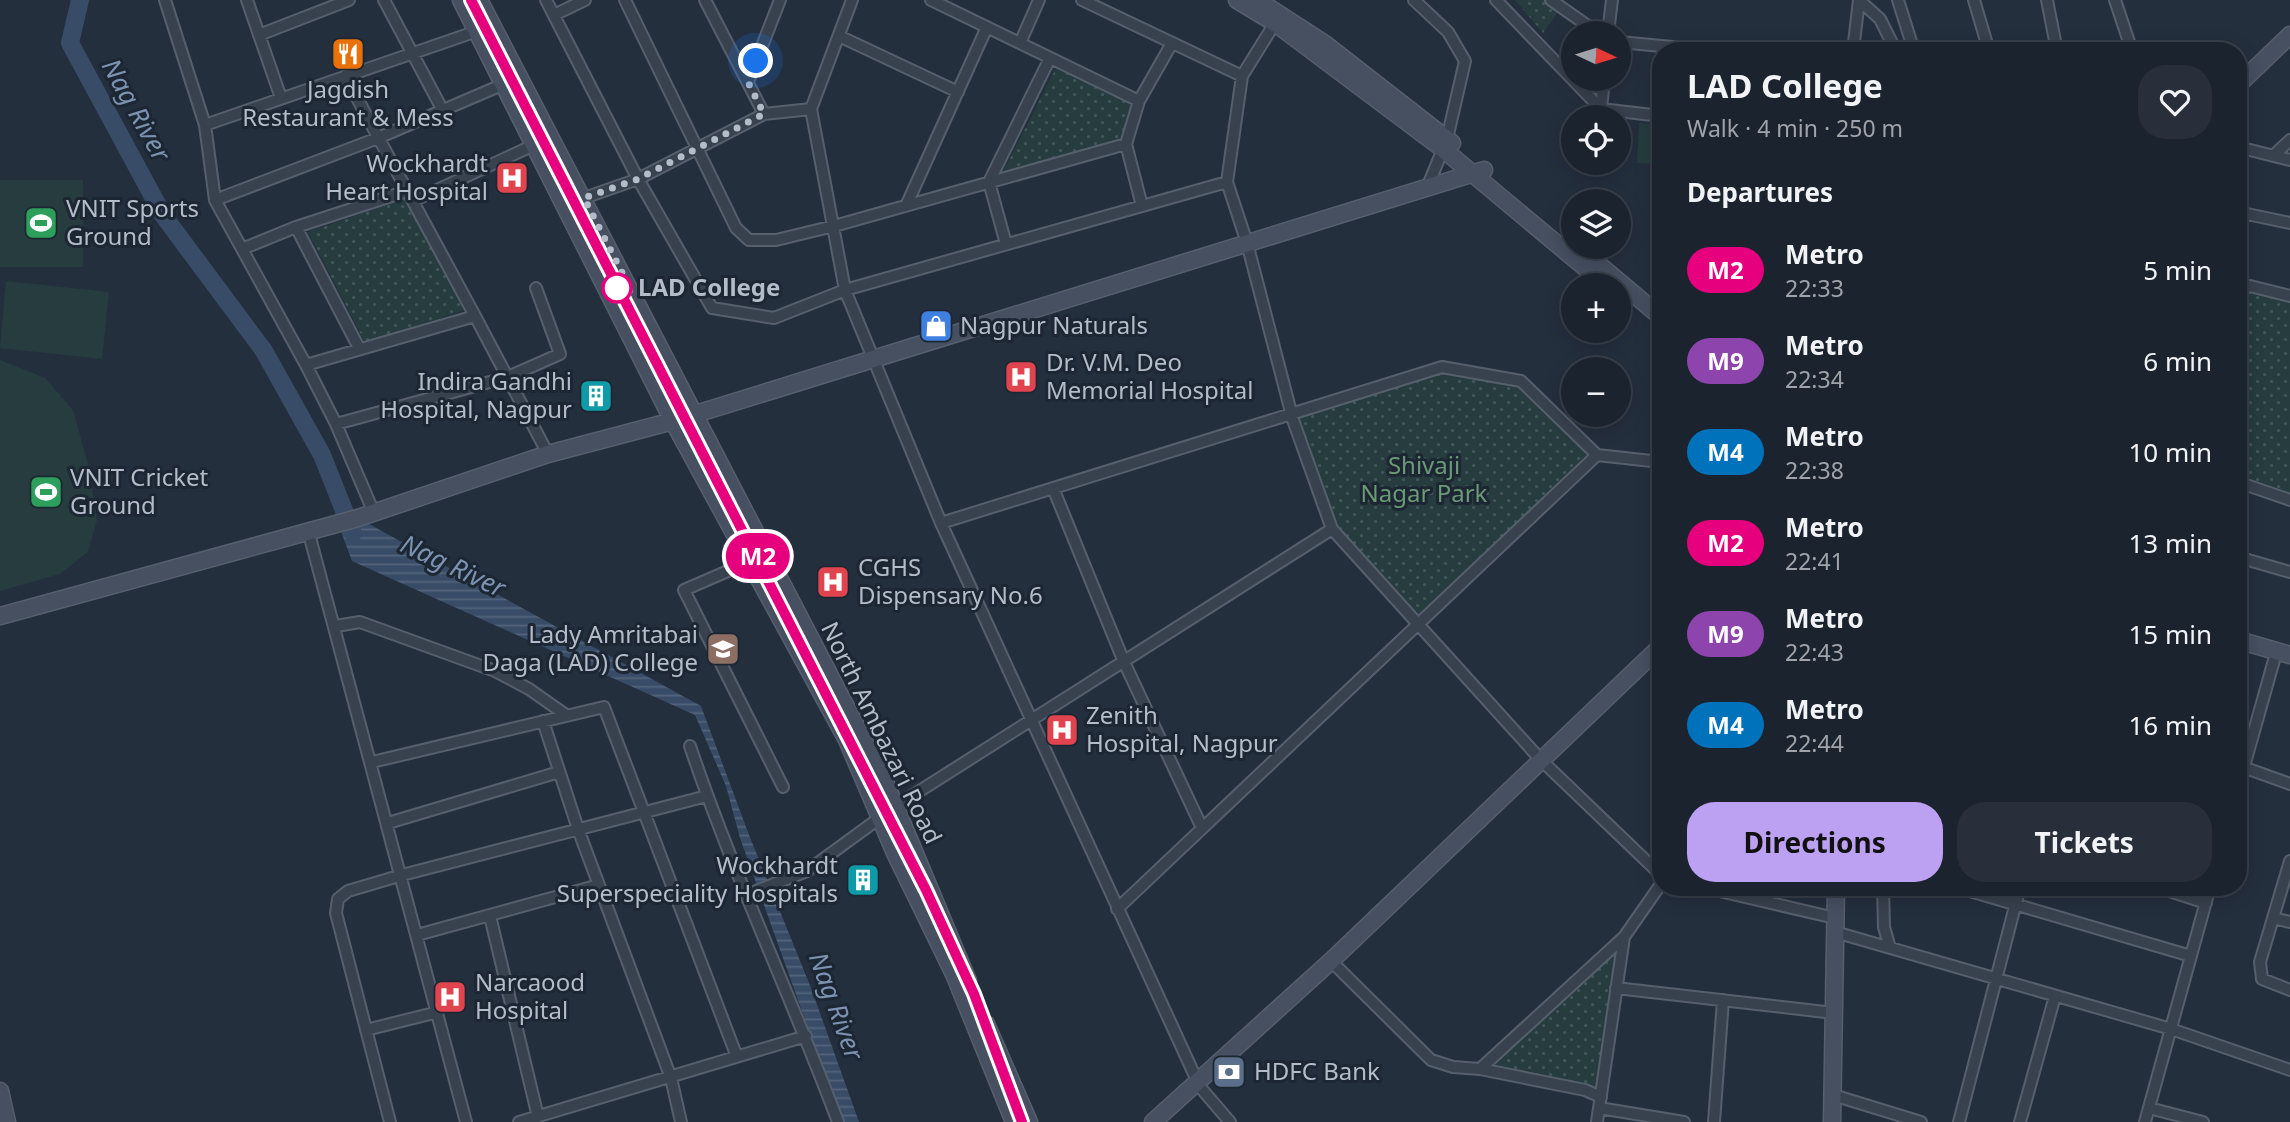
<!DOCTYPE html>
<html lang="en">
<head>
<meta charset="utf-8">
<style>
	body { margin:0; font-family:"Noto Sans",sans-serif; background:#282f3a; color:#f1f3f6; height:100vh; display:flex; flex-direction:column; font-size:26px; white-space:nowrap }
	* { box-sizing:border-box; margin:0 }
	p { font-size:23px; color:#a0a4aa }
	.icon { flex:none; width:38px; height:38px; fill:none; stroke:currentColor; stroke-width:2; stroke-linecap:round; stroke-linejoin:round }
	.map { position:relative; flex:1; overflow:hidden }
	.details { position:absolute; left:1652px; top:42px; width:595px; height:854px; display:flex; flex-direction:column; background:#1b232e; border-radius:28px; box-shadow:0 4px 18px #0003,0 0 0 2px #39404a }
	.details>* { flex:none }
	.badge { padding:0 14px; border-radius:23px; font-size:24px; line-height:46px }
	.needle { width:46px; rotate:94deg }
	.buttons { position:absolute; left:1561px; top:21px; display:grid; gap:14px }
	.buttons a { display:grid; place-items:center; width:70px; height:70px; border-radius:50%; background:#1b232e; box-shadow:0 4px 18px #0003,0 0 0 2px #39404a; font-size:35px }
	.you { position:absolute; width:35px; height:35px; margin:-18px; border:5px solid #fff; border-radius:50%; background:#1a73e8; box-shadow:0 0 0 10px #1a73e833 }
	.map>.badge { position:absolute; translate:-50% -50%; box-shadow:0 0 0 4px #fff }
	h2 { padding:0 35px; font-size:26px; line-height:63px }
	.round { display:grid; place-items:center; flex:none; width:74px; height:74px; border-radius:28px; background:#282f3a }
	.head { display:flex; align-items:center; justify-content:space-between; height:119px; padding:0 35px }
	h1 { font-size:33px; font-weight:700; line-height:52px }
	.primary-button { display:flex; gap:14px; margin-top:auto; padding:14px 35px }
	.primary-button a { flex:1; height:80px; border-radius:28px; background:#bca0f2; color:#111; font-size:28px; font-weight:700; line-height:80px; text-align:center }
	.primary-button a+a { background:#282f3a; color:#f1f3f6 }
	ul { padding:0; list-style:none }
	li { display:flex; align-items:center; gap:21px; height:91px; padding:0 35px }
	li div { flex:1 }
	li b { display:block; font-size:26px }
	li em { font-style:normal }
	li .badge { min-width:77px; font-weight:700; text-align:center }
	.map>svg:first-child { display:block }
	.green { fill:#263c3f }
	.park { fill:url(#park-dots) }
	.water { fill:url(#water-rules) }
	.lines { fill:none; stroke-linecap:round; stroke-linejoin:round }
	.river { stroke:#394c67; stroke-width:18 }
	.street-casing { stroke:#565f6c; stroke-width:14 }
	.secondary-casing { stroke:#565f6c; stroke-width:19 }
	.street { stroke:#38414e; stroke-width:10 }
	.secondary { stroke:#465061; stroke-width:16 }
	.rail { stroke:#5a6575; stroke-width:2.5; stroke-dasharray:7 7; stroke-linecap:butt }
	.line-casing { stroke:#fff; stroke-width:16 }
	.line { stroke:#e6007e; stroke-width:10 }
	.walk { stroke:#b4bcc9; stroke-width:7; stroke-dasharray:0 12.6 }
	.stop-dot { fill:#fff; stroke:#e6007e; stroke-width:3.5 }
	.labels { text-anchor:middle; stroke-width:6; stroke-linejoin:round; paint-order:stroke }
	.poi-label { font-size:24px; fill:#b4bcc9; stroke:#1d2633; text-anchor:start }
	.stop-label { font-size:24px; font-weight:bold; fill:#b4bcc9; stroke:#1d2633; text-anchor:start }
	.park-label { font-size:24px; fill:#6b9a76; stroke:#1d2633 }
	.street-label { font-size:24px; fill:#b4bcc9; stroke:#1d2633 }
	.water-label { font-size:26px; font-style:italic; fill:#7c92b1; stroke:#1d2633 }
</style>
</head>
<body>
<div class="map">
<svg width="2290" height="1122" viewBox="0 0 2290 1122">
	<defs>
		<pattern id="park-dots" width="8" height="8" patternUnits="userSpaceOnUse" patternTransform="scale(1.75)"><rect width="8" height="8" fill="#263c3f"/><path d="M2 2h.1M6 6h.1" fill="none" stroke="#435659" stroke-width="1.8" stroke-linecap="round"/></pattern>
		<pattern id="water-rules" width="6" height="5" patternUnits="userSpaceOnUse" patternTransform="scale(1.75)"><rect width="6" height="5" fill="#394c67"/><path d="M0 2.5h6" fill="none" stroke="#53647b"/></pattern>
	</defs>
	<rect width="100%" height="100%" fill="#242f3e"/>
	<!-- green -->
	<path class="green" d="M 1639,123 L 1661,124 L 1661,164 L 1637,163 Z
		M 0,180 L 83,180 L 83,267 L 0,267 Z
		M 6,281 L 109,292 L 102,359 L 0,348 Z
		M 0,360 L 45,378 L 73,410 L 88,464 L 97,520 L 88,552 L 60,574 L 0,591 Z"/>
	<!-- park -->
	<path class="park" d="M 1515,0 L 1544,0 L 1559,10 L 1543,33 Z
		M 1056,68 L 1131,103 L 1121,139 L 1002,174 Z
		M 405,199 L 464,310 L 366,344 L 308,232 Z
		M 2252,293 L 2290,303 L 2290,493 L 2238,474 L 2238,300 Z
		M 1442,368 L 1521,381 L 1597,455 L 1418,623 L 1332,529 L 1291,414 Z
		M 1624,937 L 1599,1092 L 1486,1067 Z"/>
	<!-- water -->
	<path class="water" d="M 358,518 L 701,706 L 749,835 L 811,988 L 859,1122 L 843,1122 L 837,1109 L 740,838 L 726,786 L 695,715 L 352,561 L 340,529 Z"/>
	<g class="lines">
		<!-- river -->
		<path class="river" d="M 80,0 L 70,43 L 163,215 L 264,351 L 322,455 L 353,533"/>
		<defs>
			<path id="street" d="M 165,0 L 205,125 L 483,29
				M 247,0 L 281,98
				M 384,0 L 442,109
				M 546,0 L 638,179 L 712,308 L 774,318 L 845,290 L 1227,182
				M 625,0 L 736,228 L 749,240 L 776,240 L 834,226 L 1126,144
				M 705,0 L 764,114
				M 852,0 L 811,109 L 845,290 L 941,523 L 1200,1087 L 1230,1122
				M 931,0 L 1139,101
				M 1082,0 L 1242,76
				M 1414,0 L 1448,32 L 1465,61 L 1447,139 L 1427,188
				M 1496,0 L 1601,109 L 1661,116
				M 1551,0 L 1598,33
				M 1859,0 L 1880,19 L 1896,51
				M 1898,0 L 1914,51
				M 1974,0 L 1989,51
				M 2047,0 L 2057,51
				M 2115,0 L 2132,51
				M 554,15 L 585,0
				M 1278,18 L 1242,76 L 1227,182 L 1247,243 L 1293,420 L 1332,529 L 1541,760 L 1661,875
				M 1608,33 L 1612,0
				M 259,35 L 349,0
				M 839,36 L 958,92
				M 1619,42 L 1715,51
				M 1020,43 L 1039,0
				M 1853,51 L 1859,0
				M 345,76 L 475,316
				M 748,82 L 780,0
				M 1601,109 L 1604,79
				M 205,125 L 215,200 L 378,138 L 504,84
				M 2238,147 L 2290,160
				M 2273,156 L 2290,140
				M 584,198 L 638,179 L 764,114 L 811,109
				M 215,200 L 306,365
				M 413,201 L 534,145
				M 906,206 L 987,27
				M 1142,206 L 1126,144 L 1139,101 L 1172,43
				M 2238,216 L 2247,214 L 2290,223
				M 296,227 L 407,191
				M 1006,244 L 989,182 L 1050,58
				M 242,249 L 296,227 L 359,348
				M 536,288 L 560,354 L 508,377 L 336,424 L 306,365 L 475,316 L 548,454
				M 2238,292 L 2250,286 L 2290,296
				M 336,424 L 374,513
				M 2238,482 L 2290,500
				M 1053,488 L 1124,662 L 1202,828
				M 941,523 L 1442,367 L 1521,381 L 1597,455 L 1661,462
				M 308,530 L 466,1122
				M 2238,557 L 2290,572
				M 751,561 L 684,590 L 783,787
				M 336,626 L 360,622 L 495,671 L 529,689 L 566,715
				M 543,721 L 578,829 L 671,1078 L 681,1122
				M 690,746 C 733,874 791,996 838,1122
				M 372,762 L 604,707 L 737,1057
				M 2240,766 L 2290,784
				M 2238,788 L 2276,653
				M 388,823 L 559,772
				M 2290,861 L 2260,962 L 2262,979 L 2290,990
				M 1702,887 L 1835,918
				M 1883,887 L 1884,927 L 1890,948
				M 1956,887 L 2191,956
				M 2157,887 L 2206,903
				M 746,895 L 807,871 L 896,806 L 1332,529
				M 1117,909 L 1597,455
				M 490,916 L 538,1117
				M 2273,918 L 2290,922
				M 1835,932 L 2171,1029 L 2290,1070
				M 417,935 L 599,885
				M 1331,961 L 1431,1060 L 1453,1067 L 1480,1069 L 1585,1090 L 1601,1097
				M 1616,988 L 1834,1013
				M 366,1030 L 438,1012
				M 1480,1069 L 1624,937 L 1661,884
				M 1833,1095 L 1921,1122
				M 1599,1108 L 1684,1122
				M 2149,1108 L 2203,1122
				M 390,1122 L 336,913 L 338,899 L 348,891 L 402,875 L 707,796
				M 519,1122 L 806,1036
				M 1597,1122 L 1624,937
				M 1714,1122 L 1723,1000
				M 1959,1122 L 2020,887
				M 2020,1122 L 2055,996
				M 2145,1122 L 2210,887"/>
			<path id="secondary" d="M 461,0 L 673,421 L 847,740 L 895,853 L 954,974 L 1014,1122
				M 479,0 L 885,782 L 968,981
				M 1237,0 L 1275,23 L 1443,149 L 1606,285
				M 1257,0 L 1325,44 L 1452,143
				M 2238,85 L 2290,35
				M 1598,264 L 1661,317
				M 0,616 L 358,518 L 548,454 L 673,421 L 1484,170
				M 2238,640 L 2290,655
				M 986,1024 L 1029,1122
				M 0,1091 L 7,1122
				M 1153,1122 L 1331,961 L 1661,646
				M 1832,1122 L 1836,887"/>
		</defs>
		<!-- street casing -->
		<use href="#street" class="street-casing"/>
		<!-- secondary casing -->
		<use href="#secondary" class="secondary-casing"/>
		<!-- street -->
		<use href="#street" class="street"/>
		<!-- secondary -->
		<use href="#secondary" class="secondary"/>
		<!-- rail -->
		<path class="rail" d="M 471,0 L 926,890 L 974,994 L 1021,1122"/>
	</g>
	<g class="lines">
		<defs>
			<path id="line" d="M 471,0 L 926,890 L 974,994 L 1022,1122"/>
		</defs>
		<!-- line casing -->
		<use href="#line" class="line-casing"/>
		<!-- line -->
		<use href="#line" class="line"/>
		<!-- walk -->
		<path class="walk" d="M 617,288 L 632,292 L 584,198 L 638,179 L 764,114 L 748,82 L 756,61"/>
	</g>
	<!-- icons -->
	<defs>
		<symbol id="restaurant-square" viewBox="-11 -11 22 22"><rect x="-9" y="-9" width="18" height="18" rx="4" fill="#e8710a" stroke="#1d2633"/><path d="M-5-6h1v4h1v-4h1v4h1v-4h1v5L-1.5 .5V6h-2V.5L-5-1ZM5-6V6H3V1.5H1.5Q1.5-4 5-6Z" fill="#fff"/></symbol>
		<symbol id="hospital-square" viewBox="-11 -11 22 22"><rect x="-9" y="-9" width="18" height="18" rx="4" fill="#e0444e" stroke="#1d2633"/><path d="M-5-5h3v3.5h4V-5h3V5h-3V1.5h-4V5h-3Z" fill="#fff"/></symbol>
		<symbol id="stadium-square" viewBox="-11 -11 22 22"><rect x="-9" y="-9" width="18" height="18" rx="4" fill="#2e9e5b" stroke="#1d2633"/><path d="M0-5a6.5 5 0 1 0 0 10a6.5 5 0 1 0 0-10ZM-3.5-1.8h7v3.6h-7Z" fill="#fff"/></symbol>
		<symbol id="shop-square" viewBox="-11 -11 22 22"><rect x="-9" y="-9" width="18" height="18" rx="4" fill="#3f7fe0" stroke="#1d2633"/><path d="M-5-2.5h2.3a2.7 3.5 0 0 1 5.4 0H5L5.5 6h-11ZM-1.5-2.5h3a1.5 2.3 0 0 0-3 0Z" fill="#fff"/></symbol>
		<symbol id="building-square" viewBox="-11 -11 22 22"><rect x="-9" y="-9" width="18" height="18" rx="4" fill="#0f9aa8" stroke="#1d2633"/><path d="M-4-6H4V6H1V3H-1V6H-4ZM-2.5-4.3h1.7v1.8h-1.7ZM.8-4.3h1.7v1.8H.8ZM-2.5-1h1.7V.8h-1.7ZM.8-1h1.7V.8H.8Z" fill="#fff"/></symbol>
		<symbol id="university-square" viewBox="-11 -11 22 22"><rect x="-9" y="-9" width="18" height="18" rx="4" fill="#8d6e63" stroke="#1d2633"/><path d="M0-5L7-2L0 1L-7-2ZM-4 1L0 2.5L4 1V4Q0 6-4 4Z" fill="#fff"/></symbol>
		<symbol id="bank-square" viewBox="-11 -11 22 22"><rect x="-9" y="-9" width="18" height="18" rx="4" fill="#5c6f8a" stroke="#1d2633"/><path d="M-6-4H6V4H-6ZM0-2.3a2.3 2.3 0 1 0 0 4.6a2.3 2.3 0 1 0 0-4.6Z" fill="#fff"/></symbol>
	</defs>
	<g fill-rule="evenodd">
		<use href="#restaurant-square" x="329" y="35" width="38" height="38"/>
		<use href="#hospital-square" x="493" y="159" width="38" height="38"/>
		<use href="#stadium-square" x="22" y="204" width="38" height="38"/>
		<use href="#shop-square" x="917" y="307" width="38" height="38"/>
		<use href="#hospital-square" x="1002" y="358" width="38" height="38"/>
		<use href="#building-square" x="577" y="377" width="38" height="38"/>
		<use href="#stadium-square" x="27" y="473" width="38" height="38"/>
		<use href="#hospital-square" x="814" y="563" width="38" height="38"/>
		<use href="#university-square" x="704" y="630" width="38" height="38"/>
		<use href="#hospital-square" x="1043" y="711" width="38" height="38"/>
		<use href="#building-square" x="844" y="861" width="38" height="38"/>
		<use href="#hospital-square" x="431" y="978" width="38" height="38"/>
		<use href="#bank-square" x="1210" y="1053" width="38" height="38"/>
	</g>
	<!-- markers -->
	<circle class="stop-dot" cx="617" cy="288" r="14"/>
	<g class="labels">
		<!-- poi labels -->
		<g class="poi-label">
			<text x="348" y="98" text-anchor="middle">Jagdish<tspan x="348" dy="28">Restaurant &amp; Mess</tspan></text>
			<text x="488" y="172" text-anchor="end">Wockhardt<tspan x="488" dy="28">Heart Hospital</tspan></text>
			<text x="66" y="217">VNIT Sports<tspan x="66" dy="28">Ground</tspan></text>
			<text x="960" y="334">Nagpur Naturals</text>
			<text x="1046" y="371">Dr. V.M. Deo<tspan x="1046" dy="28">Memorial Hospital</tspan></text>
			<text x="572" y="390" text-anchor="end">Indira Gandhi<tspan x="572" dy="28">Hospital, Nagpur</tspan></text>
			<text x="70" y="486">VNIT Cricket<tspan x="70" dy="28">Ground</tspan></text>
			<text x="858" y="576">CGHS<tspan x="858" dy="28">Dispensary No.6</tspan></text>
			<text x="698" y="643" text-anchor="end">Lady Amritabai<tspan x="698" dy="28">Daga (LAD) College</tspan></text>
			<text x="1086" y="724">Zenith<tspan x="1086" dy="28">Hospital, Nagpur</tspan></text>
			<text x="838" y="874" text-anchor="end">Wockhardt<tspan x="838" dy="28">Superspeciality Hospitals</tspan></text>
			<text x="475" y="991">Narcaood<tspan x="475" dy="28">Hospital</tspan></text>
			<text x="1254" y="1080">HDFC Bank</text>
		</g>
		<!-- stop labels -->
		<g class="stop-label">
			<text x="638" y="296">LAD College</text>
		</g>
		<!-- park labels -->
		<g class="park-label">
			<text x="1424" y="474">Shivaji<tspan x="1424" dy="28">Nagar Park</tspan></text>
		</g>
		<!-- street labels -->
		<g class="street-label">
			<text transform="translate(881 733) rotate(64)" y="8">North Ambazari Road</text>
		</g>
		<!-- water labels -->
		<g class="water-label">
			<text transform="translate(136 110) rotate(61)" y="9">Nag River</text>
			<text transform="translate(453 566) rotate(25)" y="9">Nag River</text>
			<text transform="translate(836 1006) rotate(70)" y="9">Nag River</text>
		</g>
	</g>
</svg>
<div class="buttons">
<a><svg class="needle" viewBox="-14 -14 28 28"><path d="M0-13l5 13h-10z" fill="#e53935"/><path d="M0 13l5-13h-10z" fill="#a0a4aa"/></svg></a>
<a><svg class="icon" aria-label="locate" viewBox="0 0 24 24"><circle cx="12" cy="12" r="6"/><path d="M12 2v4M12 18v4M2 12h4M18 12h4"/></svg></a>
<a><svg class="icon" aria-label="layers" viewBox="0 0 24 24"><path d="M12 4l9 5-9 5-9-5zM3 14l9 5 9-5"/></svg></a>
<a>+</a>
<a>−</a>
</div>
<div class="you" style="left:756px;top:61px"></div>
<b class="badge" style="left:758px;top:556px;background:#e6007e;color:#fff">M2</b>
<section class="details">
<div class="head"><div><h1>LAD College</h1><p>Walk · 4 min · 250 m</p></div><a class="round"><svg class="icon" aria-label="heart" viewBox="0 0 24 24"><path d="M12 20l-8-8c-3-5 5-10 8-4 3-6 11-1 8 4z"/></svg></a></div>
<h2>Departures</h2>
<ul>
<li><span class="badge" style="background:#e6007e;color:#fff">M2</span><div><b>Metro</b><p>22:33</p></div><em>5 min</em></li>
<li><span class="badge" style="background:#8e44ad;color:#fff">M9</span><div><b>Metro</b><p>22:34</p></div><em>6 min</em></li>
<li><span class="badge" style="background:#0072bc;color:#fff">M4</span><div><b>Metro</b><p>22:38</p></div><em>10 min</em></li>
<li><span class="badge" style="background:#e6007e;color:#fff">M2</span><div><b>Metro</b><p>22:41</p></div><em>13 min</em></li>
<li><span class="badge" style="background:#8e44ad;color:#fff">M9</span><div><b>Metro</b><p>22:43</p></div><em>15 min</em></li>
<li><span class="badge" style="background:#0072bc;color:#fff">M4</span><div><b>Metro</b><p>22:44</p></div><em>16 min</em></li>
</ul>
<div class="primary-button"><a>Directions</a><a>Tickets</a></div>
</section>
</div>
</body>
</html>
